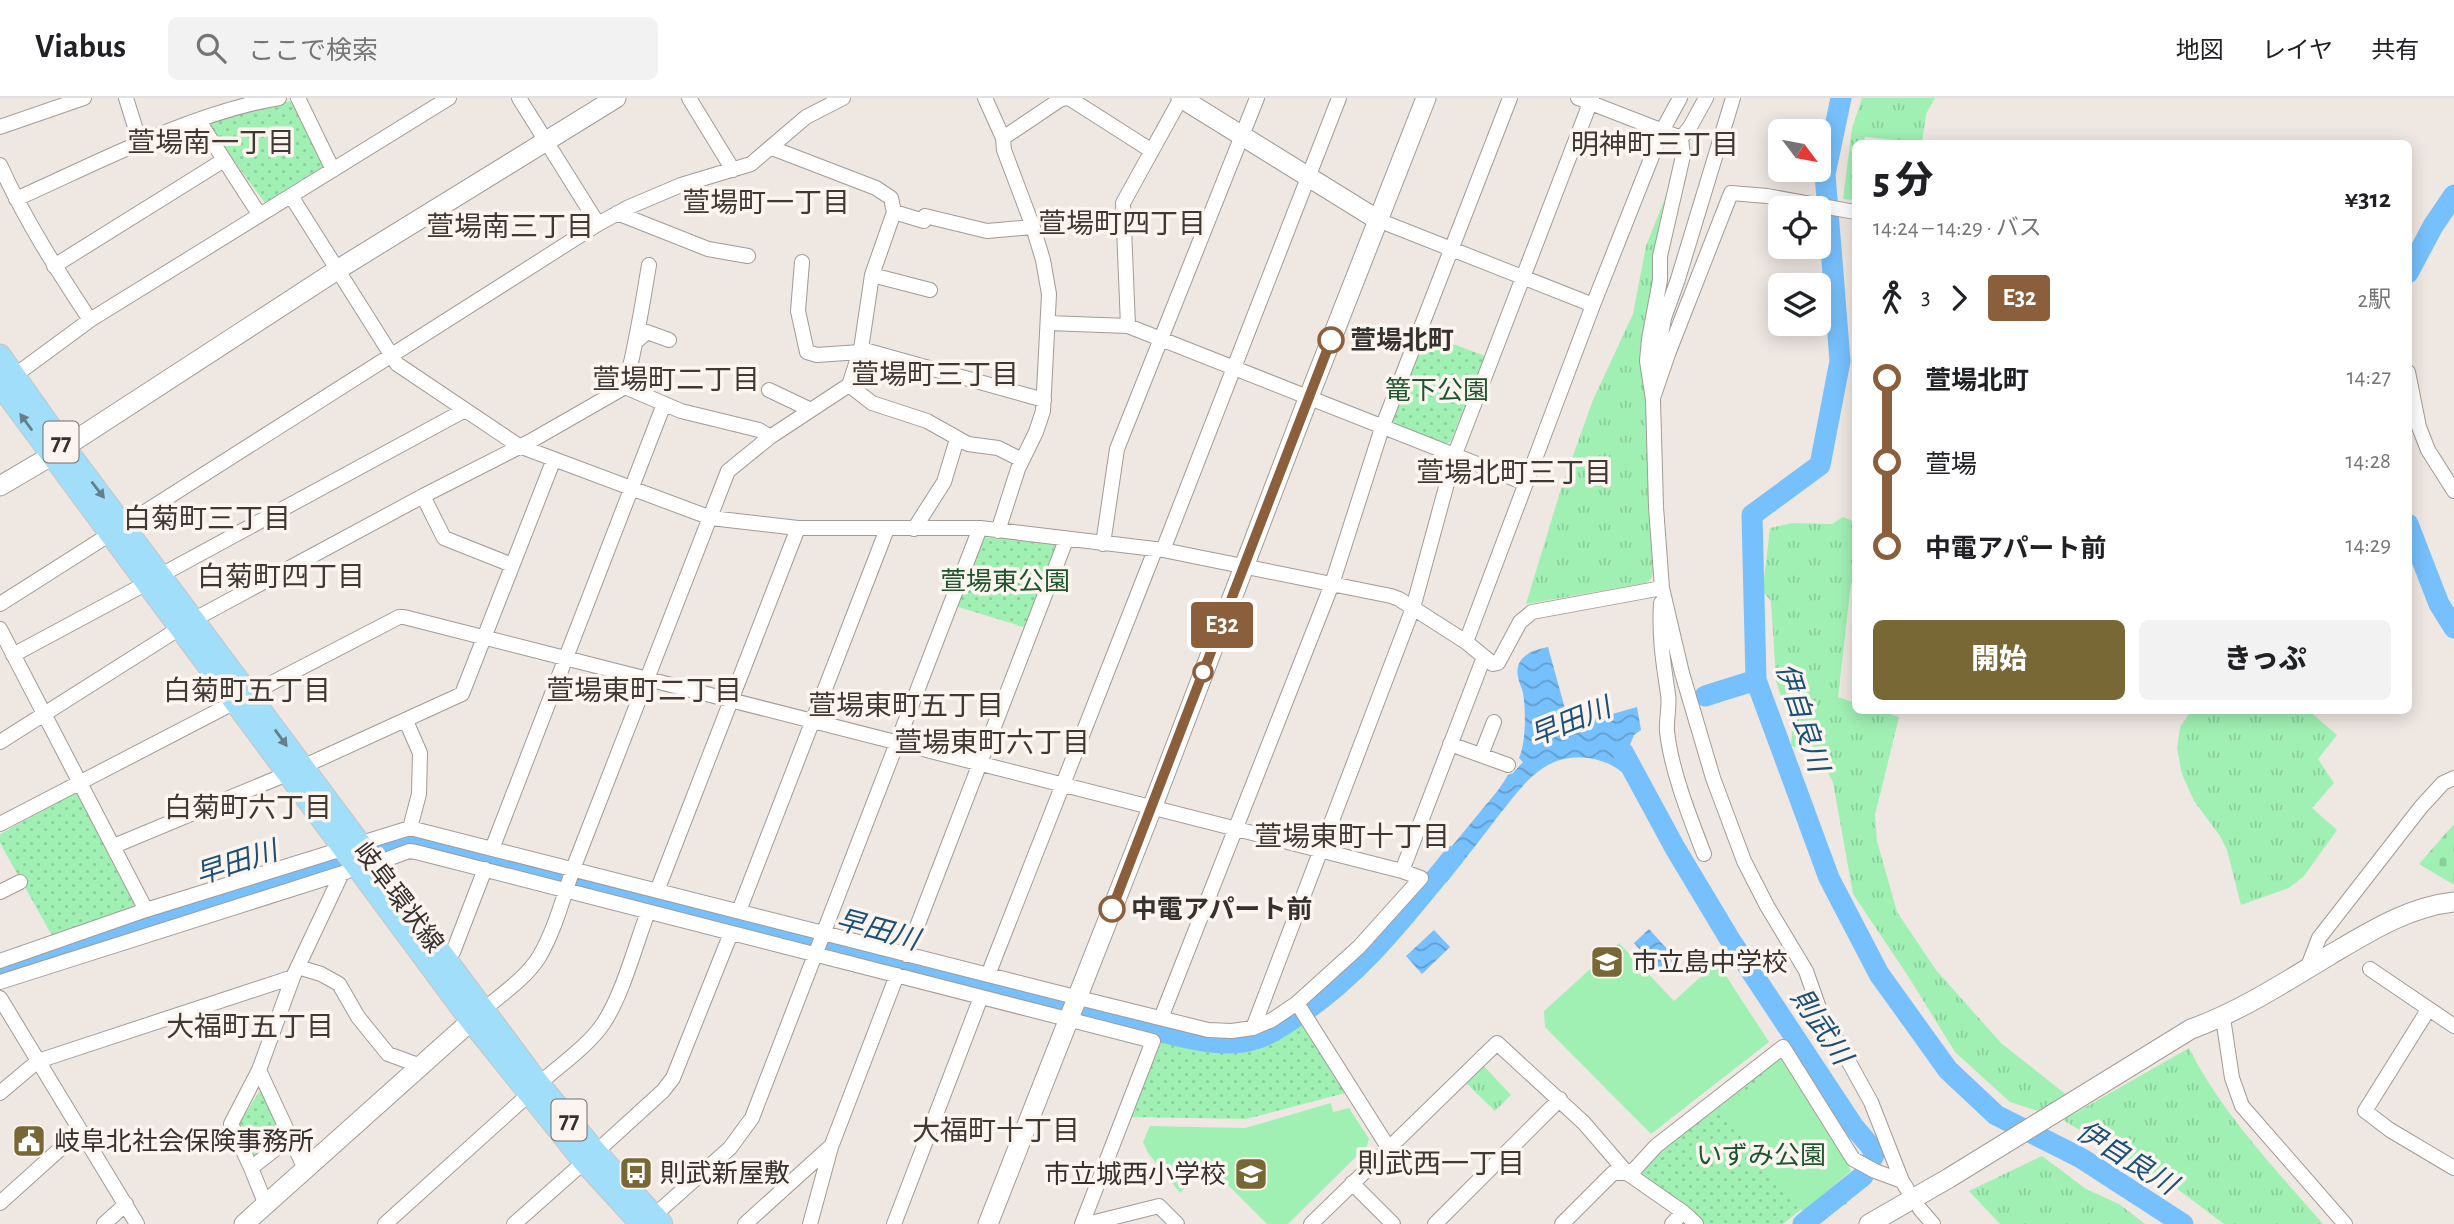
<!DOCTYPE html>
<html lang="ja">
<head>
<meta charset="utf-8">
<style>
	body { margin:0; font-family:"Alegreya Sans","Noto Sans JP",sans-serif; background:#f2f2f2; color:#202124; height:100vh; display:flex; flex-direction:column; font-size:26px; white-space:nowrap }
	* { box-sizing:border-box; margin:0 }
	p { font-size:23px; color:#757577 }
	.icon { flex:none; width:38px; height:38px; fill:none; stroke:currentColor; stroke-width:2; stroke-linecap:round; stroke-linejoin:round }
	.map { position:relative; flex:1; overflow:hidden }
	.panel { position:absolute; left:1852px; top:42px; width:560px; height:574px; display:flex; flex-direction:column; background:#fff; border-radius:10px; box-shadow:0 4px 18px #0003 }
	.panel>* { flex:none }
	.badge { padding:0 14px; border-radius:5px; font-size:24px; line-height:46px }
	.needle { width:46px; rotate:122deg }
	.fabs { position:absolute; left:1768px; top:21px; display:grid; gap:14px }
	.fabs a { display:grid; place-items:center; width:63px; height:63px; border-radius:10px; background:#fff; box-shadow:0 4px 18px #0003; font-size:35px }
	.map>.badge { position:absolute; translate:-50% -50%; box-shadow:0 0 0 4px #fff }
	.legs { display:flex; align-items:center; gap:10px; height:77px; padding:0 21px; font-size:23px }
	.legs p { margin-inline-start:auto }
	.headline { display:flex; align-items:center; justify-content:space-between; height:119px; padding:0 21px }
	h1 { font-size:38px; font-weight:800; line-height:52px }
	.action { display:flex; gap:14px; margin-top:auto; padding:14px 21px }
	.action a { flex:1; height:80px; border-radius:10px; background:#786836; color:#fff; font-size:28px; font-weight:800; line-height:80px; text-align:center }
	.action a+a { background:#f2f2f2; color:#202124 }
	ul { padding:0 21px; list-style:none }
	li { display:flex; align-items:center; gap:24px; height:84px; font-size:26px }
	li i { display:grid; place-items:center; width:10px; height:100%; margin:0 9px; background:currentColor }
	li i::after { content:''; width:18px; height:18px; margin:-9px; border:5px solid; border-radius:50%; background:#fff }
	li p { margin-inline-start:auto }
	li:first-child i { background:linear-gradient(#0000 50%,currentColor 0) }
	li:last-child i { background:linear-gradient(currentColor 50%,#0000 0) }
	header { display:flex; align-items:center; gap:42px; box-sizing:border-box; height:98px; padding:0 35px; background:#fff; border-bottom:2px solid #e0e0e0 }
	header strong { font-size:33px }
	nav { display:flex; gap:38px; margin-inline-start:auto; font-size:24px }
	.search { width:490px; height:63px; background:#f2f2f2; display:flex; align-items:center; gap:18px; box-sizing:border-box; padding:0 24px; border-radius:10px; color:#757577; font-size:26px }
	.map>svg:first-child { display:block }
	.grass { fill:url(#grass-tufts) }
	.cemetery { fill:url(#cemetery-stones) }
	.park { fill:url(#park-dots) }
	.garden { fill:#a0f0b4 }
	.water { fill:url(#water-waves) }
	.lines { fill:none; stroke-linecap:round; stroke-linejoin:round }
	.stream { stroke:#76c0fd; stroke-width:3.5 }
	.river { stroke:#76c0fd; stroke-width:21 }
	.street-casing { stroke:#a29b95; stroke-width:16 }
	.secondary-casing { stroke:#a29b95; stroke-width:21 }
	.primary-casing { stroke:#c6c5c5; stroke-width:23 }
	.street { stroke:#fff; stroke-width:14 }
	.secondary { stroke:#fff; stroke-width:19 }
	.primary { stroke:#a1def9; stroke-width:21 }
	.oneway { fill:#657f8a }
	.line-1-casing { stroke:#fff; stroke-width:16 }
	.line-1 { stroke:#8b5e3c; stroke-width:10 }
	.stop-1-dot { fill:#fff; stroke:#8b5e3c; stroke-width:3.5 }
	.labels { text-anchor:middle; stroke-width:7; stroke-linejoin:round; paint-order:stroke }
	.shield { fill:#fcf5ef; stroke:#706c69; stroke-width:2 }
	.shield-label { font-size:24px; font-weight:bold; fill:#34312f }
	.stop-label { font-size:26px; font-weight:bold; fill:#34312f; stroke:#fcf5ef; text-anchor:start }
	.park-label { font-size:26px; fill:#1c552f; stroke:#fcf5ef }
	.street-label { font-size:26px; fill:#34312f; stroke:#fcf5ef }
	.poi-label { font-size:26px; fill:#34312f; stroke:#fcf5ef; text-anchor:start }
	.neighbourhood-label { font-size:28px; fill:#3f3934; stroke:#fcf5ef }
	.water-label { font-size:28px; font-style:italic; fill:#1b5078; stroke:#fcf5ef }
</style>
</head>
<body>
<header>
<strong>Viabus</strong>
<div class="search"><svg class="icon" aria-label="search" viewBox="0 0 24 24"><circle cx="10" cy="10" r="6"/><path d="M15 15l6 6"/></svg>ここで検索</div>
<nav><a>地図</a><a>レイヤ</a><a>共有</a></nav>
</header>
<div class="map">
<svg width="2454" height="1126" viewBox="0 0 2454 1126">
	<defs>
		<pattern id="grass-tufts" width="24" height="20" patternUnits="userSpaceOnUse" patternTransform="scale(1.75)"><rect width="24" height="20" fill="#a0f0b4"/><path d="M3 7l-1-3M5 7V3M7 7l1-3M15 17l-1-3M17 17v-4M19 17l1-3" fill="none" stroke="#8ace9b"/></pattern>
		<pattern id="cemetery-stones" width="16" height="16" patternUnits="userSpaceOnUse" patternTransform="scale(1.75)"><rect width="16" height="16" fill="#a0f0b4"/><path d="M2 7V4a2 2 0 0 1 4 0v3zM10 15v-3a2 2 0 0 1 4 0v3z" fill="#8ace9b"/></pattern>
		<pattern id="park-dots" width="8" height="8" patternUnits="userSpaceOnUse" patternTransform="scale(1.75)"><rect width="8" height="8" fill="#a0f0b4"/><path d="M2 2h.1M6 6h.1" fill="none" stroke="#8ace9b" stroke-width="1.8" stroke-linecap="round"/></pattern>
		<pattern id="water-waves" width="16" height="10" patternUnits="userSpaceOnUse" patternTransform="scale(1.75)"><rect width="16" height="10" fill="#76c0fd"/><path d="M0 5q4-4 8 0t8 0" fill="none" stroke="#629dcd"/></pattern>
	</defs>
	<rect width="100%" height="100%" fill="#efe7e2"/>
	<!-- grass -->
	<path class="grass" d="M 1862,0 L 1935,0 L 1926,16 L 1922,45 L 1865,39 L 1864,45 L 1855,46 L 1855,102 L 1843,101 L 1852,30 Z
		M 1671,85 L 1641,262 L 1648,322 L 1653,475 L 1651,481 L 1646,485 L 1526,506 L 1561,391 L 1593,302 L 1633,216 L 1646,148 Z
		M 1843,419 L 1855,424 L 1855,486 L 1851,485 L 1838,599 L 1855,605 L 1855,612 L 1880,613 L 1899,619 L 1875,717 L 1877,743 L 1897,814 L 1936,872 L 2001,945 L 2068,998 L 2038,1013 L 2010,1004 L 1955,954 L 1908,878 L 1853,796 L 1833,684 L 1823,666 L 1809,652 L 1791,648 L 1792,631 L 1776,583 L 1771,503 L 1757,487 L 1764,481 L 1770,430 L 1792,425 L 1832,426 Z
		M 2191,613 L 2309,613 L 2337,637 L 2318,661 L 2334,685 L 2312,710 L 2337,732 L 2304,778 L 2289,790 L 2241,807 L 2227,752 L 2220,738 L 2194,703 L 2182,676 L 2177,651 L 2180,629 Z
		M 2189,950 C 2222,1016 2275,1070 2323,1126 L 2224,1126 L 2176,1090 L 2063,1022 Z
		M 1481,965 L 1511,997 L 1495,1013 L 1464,983 Z
		M 2042,1058 L 2086,1091 L 2119,1106 L 2145,1126 L 2000,1126 L 1969,1093 Z"/>
	<!-- cemetery -->
	<path class="cemetery" d="M 2454,726 L 2454,787 L 2419,766 Z"/>
	<!-- park -->
	<path class="park" d="M 290,3 L 296,8 L 324,68 L 265,105 L 207,26 Z
		M 1424,235 L 1485,258 L 1451,343 L 1447,346 L 1393,325 L 1390,322 Z
		M 982,439 L 1058,447 L 1027,530 L 955,508 Z
		M 77,694 L 138,811 L 54,841 L 0,745 L 0,736 Z
		M 1304,924 L 1349,994 L 1246,1021 L 1131,1019 L 1162,942 C 1222,958 1250,959 1304,924 Z
		M 1779,958 L 1785,958 L 1851,1067 L 1844,1076 L 1783,1126 L 1704,1126 L 1688,1110 L 1640,1077 L 1639,1072 L 1658,1052 Z
		M 263,988 L 290,1041 L 252,1073 L 235,1031 Z"/>
	<!-- garden -->
	<path class="garden" d="M 1619,845 L 1674,903 L 1717,864 L 1769,944 L 1651,1036 L 1545,929 L 1544,913 Z
		M 1785,964 L 1851,1073 L 1803,1114 L 1721,1010 Z
		M 1331,1005 L 1333,1014 L 1349,1010 L 1369,1041 L 1367,1048 L 1288,1126 L 1267,1126 L 1209,1068 L 1180,1095 L 1148,1055 L 1143,1044 L 1150,1028 L 1245,1030 Z"/>
	<!-- water -->
	<path class="water" d="M 1548,549 L 1567,618 L 1572,617 L 1573,621 L 1607,611 L 1609,617 L 1637,609 L 1641,632 L 1634,637 L 1629,649 L 1641,675 L 1631,683 C 1610,658 1571,651 1543,670 C 1525,682 1513,700 1499,717 C 1482,740 1464,762 1446,785 L 1429,776 L 1499,691 L 1508,677 L 1513,675 L 1523,664 L 1519,660 C 1526,646 1526,612 1523,595 C 1522,590 1519,585 1518,579 C 1514,559 1532,552 1548,549 Z
		M 1649,831 L 1676,861 L 1661,875 L 1634,845 Z
		M 1434,832 L 1450,849 L 1422,876 L 1406,858 Z"/>
	<g class="lines">
		<!-- stream -->
		<path class="stream" d="M 1841,1095 L 1845,1105"/>
		<!-- river -->
		<path class="river" d="M 1841,0 L 1825,76 L 1840,263 L 1820,367 L 1752,417 L 1756,582 L 1829,780 L 1879,876 L 1948,972 L 1996,1017 L 2081,1060 L 2183,1126
			M 2408,175 L 2433,128 L 2454,97
			M 2408,426 L 2439,506 L 2454,530
			M 1705,598 L 1756,582
			M 1623,654 L 1675,750 L 1729,840 L 1854,1029 L 1872,1050 L 1874,1057 L 1863,1078 L 1803,1126
			M 0,870 L 411,738 L 1153,932 C 1183,939 1212,948 1243,944 C 1264,941 1279,930 1296,919 C 1361,877 1406,816 1454,758"/>
		<defs>
			<path id="street" d="M 126,0 L 140,45
				M 298,0 L 333,72
				M 519,0 L 598,126
				M 689,0 L 733,72
				M 985,0 L 1003,40 L 1004,52 L 1033,129 L 1043,162 L 1049,196 L 1043,313 L 1036,334 L 1018,371 L 998,433
				M 1578,0 L 1681,40 L 1683,58 L 1660,158 L 1660,182 L 1649,241 L 1647,263 L 1653,302 L 1656,409 L 1662,490 L 1682,575 L 1713,680 L 1744,763 L 1767,808 L 1806,873 L 1819,910 L 1871,1004 L 1902,1083 L 1907,1091
				M 199,23 L 259,116
				M 0,29 L 84,0
				M 1003,40 L 1061,1 L 1069,0 L 1152,53
				M 1681,40 L 1690,29 L 1706,0
				M 0,67 C 25,122 57,172 90,222
				M 291,98 L 397,266 L 519,348 L 711,420 L 798,430 L 980,430 L 1163,452 L 1391,498 L 1399,501 L 1466,544 L 1493,566 L 1498,565 L 1520,524 L 1532,514 L 1662,490
				M 16,101 C 97,65 191,15 279,0
				M 894,114 L 924,123 L 925,118 L 987,133 L 1033,129
				M 617,115 L 708,151 L 748,158
				M 1378,122 L 1593,207
				M 802,164 L 798,213 L 807,254 L 817,257 L 860,254
				M 54,168 L 224,62
				M 872,177 L 930,192
				M 1048,225 L 1128,228 L 1525,385
				M 1128,228 L 1123,105 L 1181,0
				M 638,242 L 647,234 L 669,242
				M 861,251 L 1044,302
				M 1653,270 L 1658,255 L 1664,220 L 1678,181 L 1733,0
				M 2408,274 L 2419,329 L 2428,352 L 2454,393
				M 14,278 L 90,222 L 449,0
				M 849,287 L 872,305 L 927,323 L 968,346 L 998,350 L 1022,362
				M 625,289 C 636,249 642,208 649,167
				M 769,292 L 811,312
				M 1653,300 L 1668,256 L 1731,95 L 1767,98 L 1855,114
				M 423,398 L 444,440 L 512,467
				M 914,431 L 944,384 L 957,341
				M 1103,446 L 1117,351 L 1257,0
				M 1163,452 L 1339,0
				M 161,477 L 465,312
				M 1661,505 C 1659,539 1663,563 1668,596 C 1670,608 1666,621 1667,633 C 1671,672 1690,720 1704,756
				M 0,506 L 598,126 L 629,109 L 681,87 L 751,66 L 806,19 L 843,0
				M 193,522 L 423,398 L 529,344 L 625,289 L 681,313 L 759,332 L 770,339
				M 0,531 L 146,812
				M 1466,544 L 1593,207 L 1662,33 L 1680,0
				M 13,557 L 147,485
				M 406,623 L 420,655 L 419,696 L 410,730
				M 0,644 L 180,530
				M 1450,646 L 1508,667
				M 1481,657 L 1494,624
				M 302,669 L 462,596 L 554,361
				M 0,726 L 399,519 L 404,519 L 1402,773 L 1421,780 L 1359,849 L 1297,905 L 1272,922 L 1253,930 L 1232,933 L 1208,932 L 1083,901 L 410,730 L 146,812 L 0,863
				M 114,748 L 287,676
				M 492,751 L 664,306
				M 374,766 L 409,753 L 416,754 L 1153,943 L 1082,1126
				M 1402,773 L 1484,559
				M 657,793 L 798,430
				M 0,794 L 20,784
				M 739,813 L 887,431
				M 906,857 L 1066,442
				M 445,861 L 453,854 L 485,771
				M 298,869 L 321,876 L 339,886 L 358,919 L 388,956 L 421,968
				M 2307,871 L 2319,840 L 2421,709 L 2443,685 L 2454,680
				M 2370,871 L 2454,928
				M 988,877 L 1155,452
				M 293,879 L 259,972 L 305,1071
				M 0,884 L 346,774
				M 0,900 L 137,1126
				M 1297,905 L 1388,1049
				M 483,912 C 502,896 526,880 539,859 C 555,832 563,800 573,771 L 728,373 L 770,339 L 849,287 L 861,251 L 872,177 L 894,114 L 891,100 L 876,90 L 772,50
				M 2428,912 L 2365,1013 L 2390,1032 L 2454,1070
				M 1161,920 L 1332,486 L 1382,330 L 1510,0
				M 2223,920 L 2232,980 L 2242,1008 L 2345,1126
				M 1253,930 L 1413,510 L 1455,356 L 1592,0
				M 539,986 C 560,967 587,949 603,926 C 623,896 635,848 648,814
				M 0,995 L 38,963 L 293,879 L 342,775
				M 596,1054 L 663,993 L 673,980 L 731,835
				M 251,1070 L 231,1026 L 259,972
				M 1352,1085 L 1393,1126
				M 0,1105 L 80,1033
				M 266,1107 L 251,1070 L 291,1039
				M 1920,1111 L 1933,1126
				M 648,1123 L 730,1050 L 752,1020 L 980,430
				M 104,1126 L 126,1106
				M 385,1126 L 528,997
				M 514,1126 L 584,1064
				M 745,1126 L 830,1049
				M 810,1126 L 831,1049 L 897,877
				M 894,1126 L 981,899
				M 1087,1126 L 1159,1108 L 1177,1126
				M 1311,1126 L 1497,945 L 1584,1025 L 1627,1075 L 1683,1114 L 1696,1126
				M 1435,1126 L 1560,1001
				M 1562,1126 L 1613,1075 L 1627,1075 L 1635,1071 L 1656,1048 L 1783,949 L 1853,1061 L 1875,1073 L 1902,1083
				M 1672,1126 L 1683,1114"/>
			<path id="secondary" d="M 1181,0 L 1378,122
				M 0,388 L 51,358 L 337,172 L 616,0
				M 244,1126 L 481,914
				M 988,1126 L 1152,710 L 1308,301 L 1426,0
				M 1869,1126 L 1949,1080 L 2191,931 C 2241,913 2285,884 2330,857 C 2369,834 2408,809 2454,804"/>
			<path id="primary" d="M 0,257 L 64,348 L 539,986 L 596,1054 L 662,1126
				M 0,287 L 471,923 L 584,1064 L 641,1126"/>
		</defs>
		<!-- street casing -->
		<use href="#street" class="street-casing"/>
		<!-- secondary casing -->
		<use href="#secondary" class="secondary-casing"/>
		<!-- primary casing -->
		<use href="#primary" class="primary-casing"/>
		<!-- street -->
		<use href="#street" class="street"/>
		<!-- secondary -->
		<use href="#secondary" class="secondary"/>
		<!-- primary -->
		<use href="#primary" class="primary"/>
	</g>
	<!-- one-way arrows -->
	<defs><path id="oneway-solid" d="M-6-.8H1V-3.2L6.5 0L1 3.2V.8H-6Z" transform="scale(1.75)"/></defs>
	<g class="oneway">
		<use href="#oneway-solid" transform="translate(26 324) rotate(-126)"/>
		<use href="#oneway-solid" transform="translate(98 392) rotate(52)"/>
		<use href="#oneway-solid" transform="translate(281 640) rotate(54)"/>
	</g>
	<g class="lines">
		<defs>
			<path id="line-1" d="M 1112,811 L 1331,242"/>
		</defs>
		<!-- line-1 casing -->
		<use href="#line-1" class="line-1-casing"/>
		<!-- line-1 -->
		<use href="#line-1" class="line-1"/>
	</g>
	<!-- icons -->
	<defs>
		<symbol id="school-square" viewBox="-11 -11 22 22"><rect x="-9" y="-9" width="18" height="18" rx="4" fill="#786836" stroke="#fcf5ef"/><path d="M0-5L7-2L0 1L-7-2ZM-4 1L0 2.5L4 1V4Q0 6-4 4Z" fill="#fff"/></symbol>
		<symbol id="civic-square" viewBox="-11 -11 22 22"><rect x="-9" y="-9" width="18" height="18" rx="4" fill="#786836" stroke="#fcf5ef"/><path d="M-.6-6.5H3V-4.5H.6V-3L4-1V1h2V6H-6V1h2V-1L-.6-3ZM-1.2 2.5V6h2.4V2.5Z" fill="#fff"/></symbol>
		<symbol id="bus-square" viewBox="-11 -11 22 22"><rect x="-9" y="-9" width="18" height="18" rx="4" fill="#786836" stroke="#fcf5ef"/><path d="M-5-6H5V4H4V6H2V4H-2V6H-4V4H-5ZM-3.5-4V0h7V-4ZM-3.5 1.2v1.5H-2V1.2ZM2 1.2v1.5H3.5V1.2Z" fill="#fff"/></symbol>
	</defs>
	<g fill-rule="evenodd">
		<use href="#school-square" x="1588" y="845" width="38" height="38"/>
		<use href="#civic-square" x="10" y="1024" width="38" height="38"/>
		<use href="#bus-square" x="617" y="1056" width="38" height="38"/>
		<use href="#school-square" x="1232" y="1057" width="38" height="38"/>
	</g>
	<!-- markers -->
	<g class="stop-1-dot">
		<circle cx="1331" cy="242" r="12"/>
		<circle cx="1203" cy="574" r="9"/>
		<circle cx="1112" cy="811" r="12"/>
	</g>
	<g class="labels">
		<!-- shield labels -->
		<g class="shield">
			<rect x="43.5" y="323.5" width="35" height="41" rx="5"/>
			<rect x="551.5" y="1001.5" width="35" height="41" rx="5"/>
		</g>
		<g class="shield-label">
			<text x="61" y="352">77</text>
			<text x="569" y="1030">77</text>
		</g>
		<!-- stop labels -->
		<g class="stop-label">
			<text x="1350" y="251">萱場北町</text>
			<text x="1131" y="820">中電アパート前</text>
		</g>
		<!-- park labels -->
		<g class="park-label">
			<text x="1437" y="301">篭下公園</text>
			<text x="1005" y="492">萱場東公園</text>
			<text x="1761" y="1066">いずみ公園</text>
		</g>
		<!-- street labels -->
		<g class="street-label">
			<text transform="translate(399 799) rotate(53)" y="9">岐阜環状線</text>
		</g>
		<!-- poi labels -->
		<g class="poi-label">
			<text x="1632" y="873">市立島中学校</text>
			<text x="54" y="1052">岐阜北社会保険事務所</text>
			<text x="660" y="1084">則武新屋敷</text>
			<text x="1226" y="1085" text-anchor="end">市立城西小学校</text>
		</g>
		<!-- neighbourhood labels -->
		<g class="neighbourhood-label">
			<text x="211" y="54">萱場南一丁目</text>
			<text x="1655" y="56">明神町三丁目</text>
			<text x="766" y="114">萱場町一丁目</text>
			<text x="1122" y="135">萱場町四丁目</text>
			<text x="510" y="138">萱場南三丁目</text>
			<text x="935" y="286">萱場町三丁目</text>
			<text x="676" y="291">萱場町二丁目</text>
			<text x="1514" y="384">萱場北町三丁目</text>
			<text x="207" y="430">白菊町三丁目</text>
			<text x="281" y="488">白菊町四丁目</text>
			<text x="247" y="602">白菊町五丁目</text>
			<text x="644" y="602">萱場東町二丁目</text>
			<text x="906" y="617">萱場東町五丁目</text>
			<text x="992" y="654">萱場東町六丁目</text>
			<text x="248" y="719">白菊町六丁目</text>
			<text x="1352" y="748">萱場東町十丁目</text>
			<text x="250" y="938">大福町五丁目</text>
			<text x="996" y="1042">大福町十丁目</text>
			<text x="1441" y="1075">則武西一丁目</text>
		</g>
		<!-- water labels -->
		<g class="water-label">
			<text transform="translate(1803 619) rotate(72)" y="10">伊自良川</text>
			<text transform="translate(1570 623) rotate(-22)" y="10">早田川</text>
			<text transform="translate(236 764) rotate(-18)" y="10">早田川</text>
			<text transform="translate(878 831) rotate(15)" y="10">早田川</text>
			<text transform="translate(1822 928) rotate(56)" y="10">則武川</text>
			<text transform="translate(2127 1059) rotate(32)" y="10">伊自良川</text>
		</g>
	</g>
</svg>
<div class="fabs">
<a><svg class="needle" viewBox="-14 -14 28 28"><path d="M0-13l5 13h-10z" fill="#e53935"/><path d="M0 13l5-13h-10z" fill="#757577"/></svg></a>
<a><svg class="icon" aria-label="locate" viewBox="0 0 24 24"><circle cx="12" cy="12" r="6"/><path d="M12 2v4M12 18v4M2 12h4M18 12h4"/></svg></a>
<a><svg class="icon" aria-label="layers" viewBox="0 0 24 24"><path d="M12 4l9 5-9 5-9-5zM3 14l9 5 9-5"/></svg></a>
</div>
<b class="badge" style="left:1222px;top:527px;background:#8b5e3c;color:#fff">E32</b>
<section class="panel">
<div class="headline"><div><h1>5 分</h1><p>14:24 – 14:29 · バス</p></div><b>¥312</b></div>
<div class="legs"><svg class="icon" aria-label="walk" viewBox="0 0 24 24"><circle cx="13" cy="4" r="2"/><path d="M13 8l-2 6 4 7M11 14l-3 7M7 12l3-4h3l4 4"/></svg>3<svg class="icon" aria-label="forward" viewBox="0 0 24 24"><path d="M9 5l7 7-7 7"/></svg><b class="badge" style="background:#8b5e3c;color:#fff">E32</b><p>2駅</p></div>
<ul>
<li><i style="color:#8b5e3c"></i><b>萱場北町</b><p>14:27</p></li>
<li><i style="color:#8b5e3c"></i><span>萱場</span><p>14:28</p></li>
<li><i style="color:#8b5e3c"></i><b>中電アパート前</b><p>14:29</p></li>
</ul>
<div class="action"><a>開始</a><a>きっぷ</a></div>
</section>
</div>
</body>
</html>
